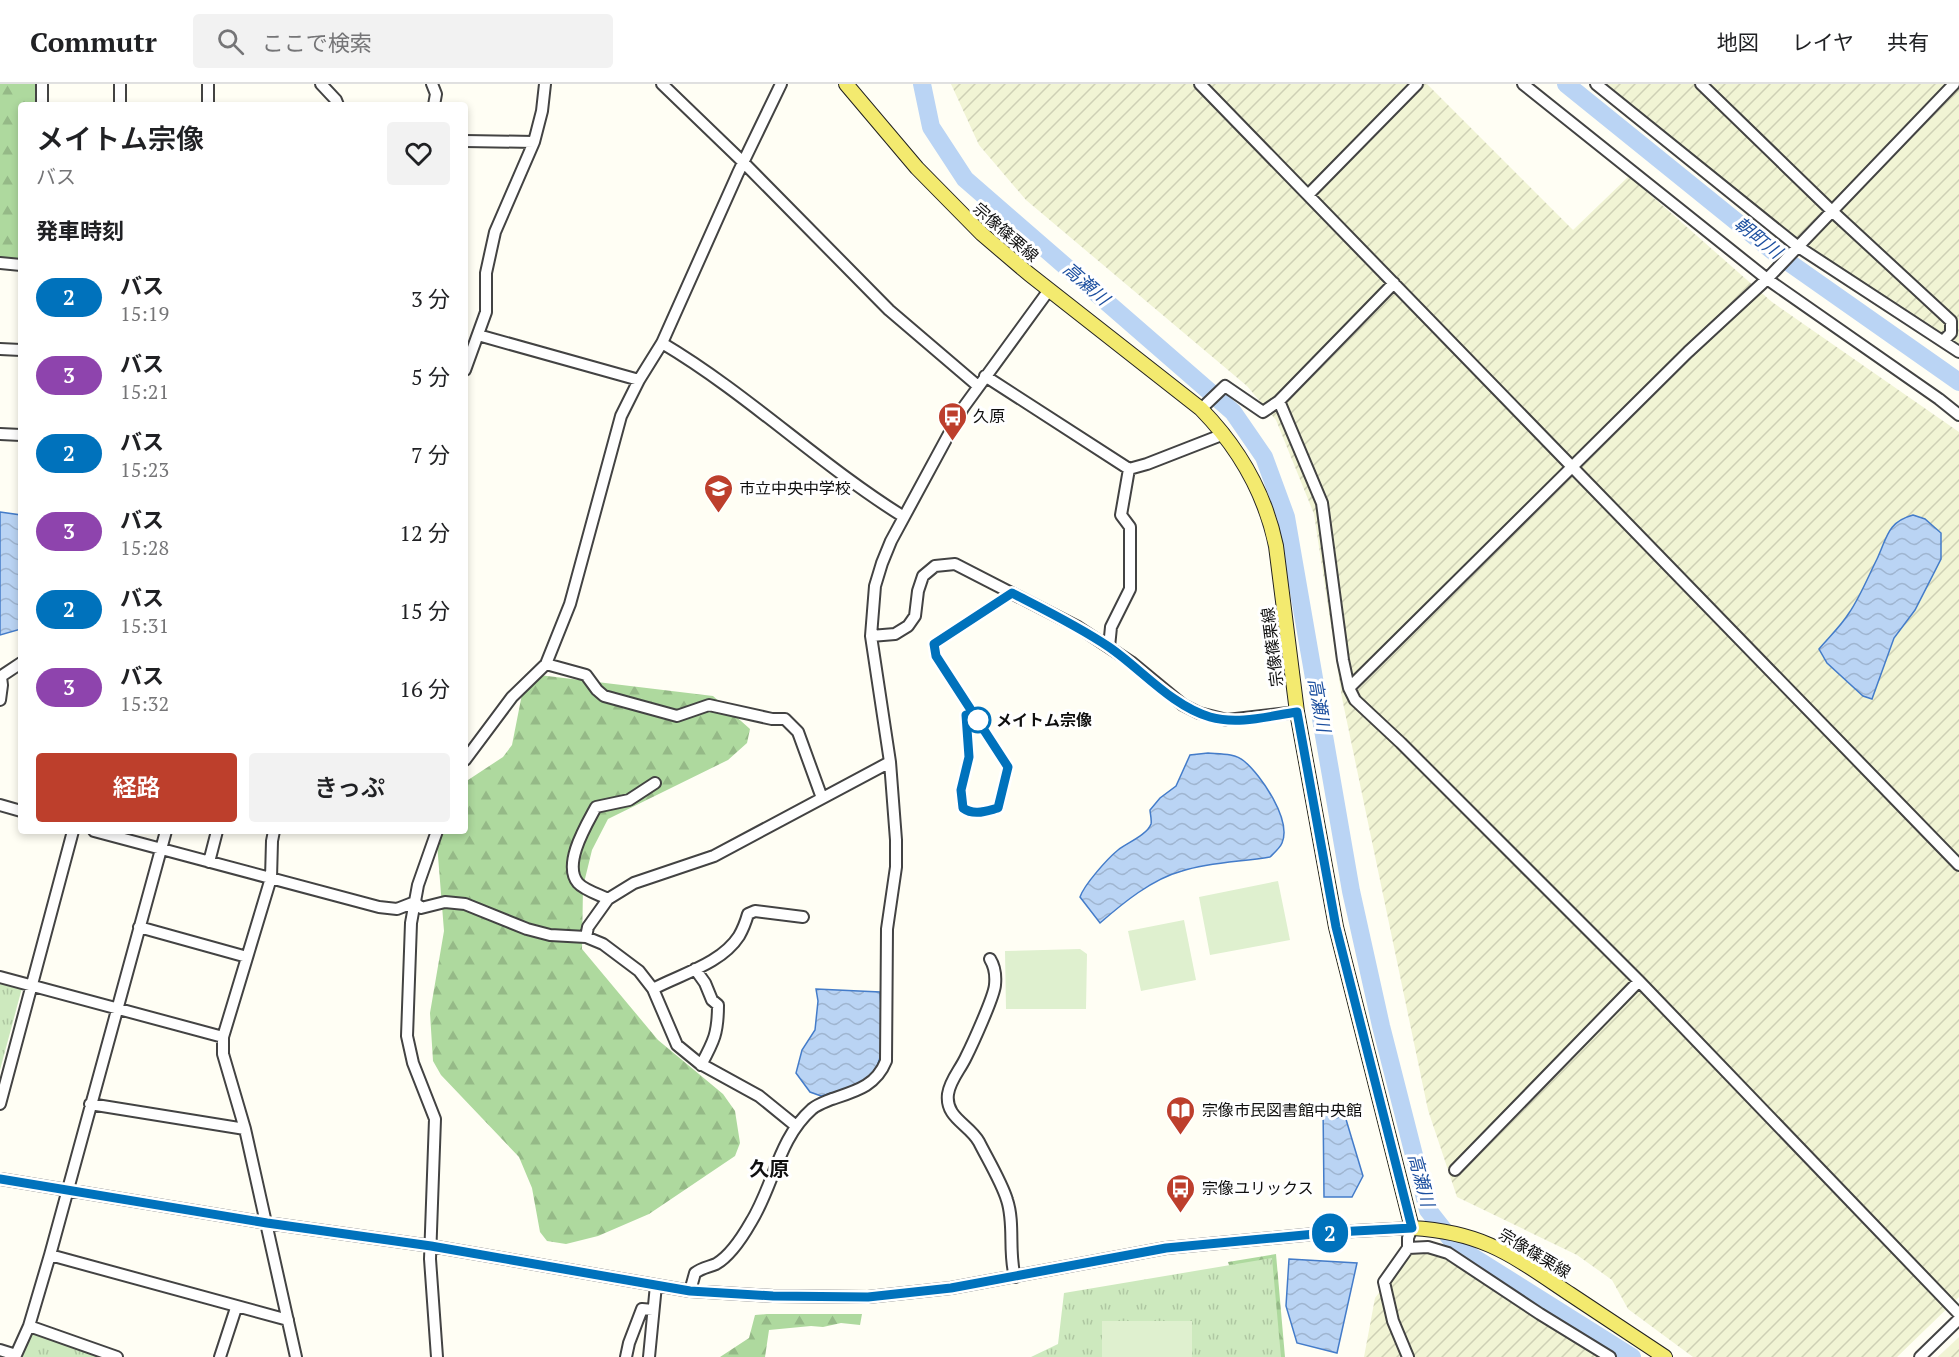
<!DOCTYPE html>
<html lang="ja">
<head>
<meta charset="utf-8">
<style>
	body { margin:0; font-family:"PT Serif","Noto Sans JP",serif; background:#f2f2f2; color:#202124; height:100vh; display:flex; flex-direction:column; font-size:22px; white-space:nowrap }
	* { box-sizing:border-box; margin:0 }
	p { font-size:20px; color:#757577 }
	.icon { flex:none; width:33px; height:33px; fill:none; stroke:currentColor; stroke-width:2; stroke-linecap:round; stroke-linejoin:round }
	.map { position:relative; flex:1; overflow:hidden }
	.details { position:absolute; left:18px; top:18px; width:450px; height:732px; display:flex; flex-direction:column; background:#fff; border-radius:6px; box-shadow:0 3px 9px #0003 }
	.details>* { flex:none }
	.badge { padding:0 12px; border-radius:20px; font-size:21px; line-height:39px }
	.map>.badge { position:absolute; translate:-50% -50%; box-shadow:0 0 0 3px #fff }
	h2 { padding:0 18px; font-size:22px; line-height:54px }
	.round { display:grid; place-items:center; flex:none; width:63px; height:63px; border-radius:6px; background:#f2f2f2 }
	.overview { display:flex; align-items:center; justify-content:space-between; height:102px; padding:0 18px }
	h1 { font-size:28px; font-weight:600; line-height:45px }
	.button { display:flex; gap:12px; margin-top:auto; padding:12px 18px }
	.button a { flex:1; height:69px; border-radius:6px; background:#bd3f2c; color:#fff; font-size:24px; font-weight:600; line-height:69px; text-align:center }
	.button a+a { background:#f2f2f2; color:#202124 }
	ul { padding:0; list-style:none }
	li { display:flex; align-items:center; gap:18px; height:78px; padding:0 18px }
	li div { flex:1 }
	li b { display:block; font-size:22px }
	li em { font-style:normal }
	li .badge { min-width:66px; font-weight:700; text-align:center }
	header { display:flex; align-items:center; gap:36px; box-sizing:border-box; height:84px; padding:0 30px; background:#fff; border-bottom:2px solid #e0e0e0 }
	header strong { font-size:28px }
	nav { display:flex; gap:33px; margin-inline-start:auto; font-size:21px }
	.search { width:420px; height:54px; background:#f2f2f2; display:flex; align-items:center; gap:15px; box-sizing:border-box; padding:0 21px; border-radius:6px; color:#757577; font-size:22px }
	.map>svg:first-child { display:block }
	.farmland { fill:url(#farmland-furrows) }
	.forest { fill:url(#forest-firs) }
	.park { fill:url(#park-tufts) }
	.pitch { fill:#dff0cf }
	.water { fill:url(#water-waves); stroke:#447cc9; stroke-width:1.5 }
	.lines { fill:none; stroke-linecap:round; stroke-linejoin:round }
	.river { stroke:#bad4f4; stroke-width:18 }
	.minor-casing { stroke:#434343; stroke-width:14 }
	.major-casing { stroke:#212121; stroke-width:16 }
	.minor { stroke:#fff; stroke-width:10 }
	.major { stroke:#f3ea6f; stroke-width:14 }
	.line-casing { stroke:#fff; stroke-width:14 }
	.line { stroke:#0072bc; stroke-width:9 }
	.stop-dot { fill:#fff; stroke:#0072bc; stroke-width:3 }
	.labels { text-anchor:middle; stroke-width:6; stroke-linejoin:round; paint-order:stroke }
	.street-label { font-size:16px; fill:#101010; stroke:#fff }
	.poi-label { font-size:16px; fill:#101010; stroke:#fff; text-anchor:start }
	.stop-label { font-size:16px; font-weight:bold; fill:#101010; stroke:#fff; text-anchor:start }
	.water-label { font-size:18px; font-style:italic; fill:#1c4f9f; stroke:#fff }
	.quarter-label { font-size:20px; font-weight:bold; fill:#101010; stroke:#fff }
</style>
</head>
<body>
<header>
<strong>Commutr</strong>
<div class="search"><svg class="icon" aria-label="search" viewBox="0 0 24 24"><circle cx="10" cy="10" r="6"/><path d="M15 15l6 6"/></svg>ここで検索</div>
<nav><a>地図</a><a>レイヤ</a><a>共有</a></nav>
</header>
<div class="map">
<svg width="1959" height="1273" viewBox="0 0 1959 1273">
	<defs>
		<pattern id="farmland-furrows" width="10" height="10" patternUnits="userSpaceOnUse" patternTransform="scale(1.5)"><rect width="10" height="10" fill="#f1f4d4"/><path d="M-1 1l2-2M0 10L10 0M9 11l2-2" fill="none" stroke="#ced0b5"/></pattern>
		<pattern id="forest-firs" width="22" height="20" patternUnits="userSpaceOnUse" patternTransform="scale(1.5)"><rect width="22" height="20" fill="#aed99e"/><path d="M5 1l3.5 6h-7zM16 11l3.5 6h-7z" fill="#95b987"/></pattern>
		<pattern id="park-tufts" width="24" height="20" patternUnits="userSpaceOnUse" patternTransform="scale(1.5)"><rect width="24" height="20" fill="#cde9be"/><path d="M3 7l-1-3M5 7V3M7 7l1-3M15 17l-1-3M17 17v-4M19 17l1-3" fill="none" stroke="#afc7a2"/></pattern>
		<pattern id="water-waves" width="16" height="10" patternUnits="userSpaceOnUse" patternTransform="scale(1.5)"><rect width="16" height="10" fill="#bad4f4"/><path d="M0 5q4-4 8 0t8 0" fill="none" stroke="#9fb5d0"/></pattern>
	</defs>
	<rect width="100%" height="100%" fill="#fffef4"/>
	<!-- farmland -->
	<path class="farmland" d="M 951,0 L 1427,0 L 1573,146 L 1629,92 L 1772,218 L 1959,348 L 1959,1213 L 1897,1273 L 1693,1273 L 1628,1225 L 1612,1196 L 1577,1171 L 1457,1113 L 1428,1026 L 1342,614 L 1314,430 L 1276,336 L 1247,302 L 1026,116 L 979,61 Z
		M 1602,0 L 1959,0 L 1959,260 L 1818,170 Z
		M 1444,1164 L 1503,1199 L 1622,1273 L 1364,1273 L 1375,1214 L 1404,1177 L 1413,1168 Z
		M 1959,1253 L 1959,1273 L 1938,1273 Z"/>
	<!-- forest -->
	<path class="forest" d="M 0,0 L 37,0 L 37,21 L 21,21 L 21,175 L 0,174 Z
		M 539,591 L 713,612 L 750,645 L 747,659 L 728,676 L 608,735 L 592,766 L 583,803 L 582,865 L 658,956 L 723,1010 L 735,1027 L 740,1059 L 735,1072 L 649,1130 L 598,1152 L 566,1160 L 547,1157 L 540,1148 L 532,1104 L 519,1073 L 441,991 L 433,977 L 430,929 L 444,847 L 436,747 L 465,747 L 465,698 L 503,673 L 512,661 L 524,600 Z
		M 1276,1170 L 1285,1273 L 1267,1273 L 1240,1216 L 1228,1178 Z
		M 767,1230 L 862,1230 L 860,1241 L 841,1239 L 823,1243 L 811,1242 L 769,1246 L 765,1273 L 720,1273 L 749,1254 L 755,1231 Z"/>
	<!-- park -->
	<path class="park" d="M 0,897 L 22,904 L 0,986 Z
		M 1272,1174 L 1281,1273 L 1031,1273 L 1058,1260 L 1064,1209 Z
		M 31,1248 L 97,1270 L 98,1273 L 20,1273 Z"/>
	<!-- pitch -->
	<path class="pitch" d="M 1278,797 L 1290,856 L 1210,871 L 1199,813 Z
		M 1184,836 L 1196,896 L 1141,907 L 1128,847 Z
		M 1080,865 L 1087,870 L 1086,925 L 1006,925 L 1005,867 Z
		M 1102,1237 L 1192,1237 L 1192,1273 L 1102,1273 Z"/>
	<!-- water -->
	<path class="water" d="M 0,428 L 21,431 L 21,545 L 0,551 Z
		M 1913,431 L 1925,435 L 1941,449 L 1941,475 L 1915,526 L 1894,554 L 1872,615 L 1863,612 L 1827,579 L 1819,565 C 1829,553 1841,542 1849,529 C 1860,513 1868,493 1877,475 C 1887,454 1887,438 1913,431 Z
		M 1208,669 C 1219,670 1235,669 1244,677 C 1261,691 1292,736 1282,759 C 1280,764 1274,769 1270,773 C 1241,778 1211,778 1182,787 C 1152,795 1123,819 1100,839 L 1080,813 C 1084,801 1107,775 1118,766 C 1127,759 1147,751 1151,740 C 1152,736 1150,729 1150,726 L 1160,714 L 1176,702 L 1190,671 Z
		M 816,905 L 880,908 C 881,935 891,985 861,999 C 849,1005 834,1008 821,1012 L 810,1008 L 796,989 L 802,966 L 815,946 L 818,917 Z
		M 1323,1021 L 1331,1021 L 1336,1034 L 1345,1032 L 1363,1092 L 1352,1113 L 1324,1113 Z
		M 1289,1175 L 1357,1179 L 1337,1269 L 1297,1259 L 1286,1222 Z"/>
	<g class="lines">
		<!-- river -->
		<path class="river" d="M 922,0 L 931,43 L 965,95 L 1233,328 L 1264,373 L 1286,433 L 1351,807 L 1381,942 L 1428,1126 L 1457,1163 L 1632,1273
			M 1566,0 L 1774,168 L 1959,298"/>
		<defs>
			<path id="minor" d="M 321,0 L 336,16 L 338,21
				M 432,0 L 436,10 L 434,21
				M 662,0 L 744,79 L 889,226 L 978,302
				M 1200,0 L 1959,781
				M 1523,0 L 1767,195 L 1939,315 L 1959,331
				M 1596,0 L 1797,162 L 1959,268
				M 1701,0 L 1833,128 L 1951,237 L 1951,249 L 1943,257
				M 42,21 L 42,0
				M 120,21 L 120,0
				M 208,21 L 208,0
				M 465,57 L 534,58
				M 1308,111 L 1417,0
				M 0,179 L 21,181
				M 478,251 L 639,296
				M 662,259 C 748,310 820,381 904,433
				M 0,265 L 21,266
				M 465,286 L 486,228 L 486,189 L 495,148 L 534,58 L 542,27 L 545,0
				M 985,292 L 1129,385 L 1147,380 L 1224,350
				M 1279,317 L 1322,419 L 1343,576 L 1349,604 L 1355,616 L 1401,659 L 1639,897 L 1959,1230
				M 1201,325 L 1225,302 L 1263,328 L 1279,317 L 1394,199
				M 0,350 L 21,351
				M 871,552 L 895,550 L 908,542 L 915,532 L 918,507 L 923,492 L 935,482 L 955,480 L 1078,543 L 1131,578 L 1183,621 L 1199,629 L 1227,636 L 1297,628
				M 1109,563 L 1111,543 L 1130,505 L 1130,443 L 1121,431 L 1129,385
				M 546,580 L 586,591 L 597,606 L 604,612 L 677,632 L 709,621 L 772,635 L 785,635 L 798,648 L 822,714
				M 0,593 L 21,579
				M 1349,604 L 1688,268 L 1767,195 L 1954,0
				M 0,616 L 2,601 L 1,593
				M 465,676 L 512,613 L 546,580 L 570,520 L 621,332 L 639,296 L 662,259 L 738,89 L 781,0
				M 0,721 L 21,727
				M 94,747 L 379,823 L 397,825 L 415,818
				M 274,747 L 272,757 L 271,794 L 223,953 L 223,970 L 245,1045 L 296,1273
				M 437,747 L 418,801 L 411,839 L 407,952 L 413,979 L 435,1035 L 430,1175 L 437,1273
				M 209,778 L 217,747
				M 608,815 C 600,811 584,806 578,799 C 562,780 587,740 596,723 L 629,716 L 655,699
				M 415,818 L 421,824 L 445,818 L 465,820 L 527,845 L 550,851 L 586,853 L 603,860 L 639,887 L 653,905 L 677,961 L 699,979 L 759,1012 L 796,1042
				M 139,843 L 247,873
				M 586,853 L 588,843 L 608,815 L 634,799 L 714,772 L 890,678
				M 990,875 C 995,883 996,891 995,901 C 994,913 972,961 966,973 C 960,986 950,996 948,1010 C 945,1034 969,1040 979,1058 C 987,1074 1002,1099 1007,1116 C 1015,1140 1008,1168 1015,1193
				M 695,885 L 705,899 L 712,916 L 718,921 C 718,949 714,957 701,981
				M 0,893 L 223,953
				M 653,905 C 681,890 721,880 739,852 C 743,845 746,837 748,830 L 755,827 L 803,833
				M 0,1020 L 73,747
				M 90,1020 L 245,1045
				M 1455,1086 L 1639,897
				M 0,1095 L 267,1139 L 431,1162 L 690,1207 L 773,1212 L 868,1213 L 951,1204 L 1166,1164 L 1336,1148 L 1412,1144 L 1408,1154 L 1408,1164 L 1384,1198 L 1393,1237 L 1408,1273
				M 1408,1164 L 1428,1163 L 1448,1169 L 1540,1230 L 1610,1273
				M 50,1171 L 288,1236
				M 690,1207 L 695,1189 C 701,1184 709,1183 716,1180 C 730,1172 743,1152 751,1138 C 774,1101 778,1055 812,1025 C 818,1020 825,1018 832,1015 C 856,1007 876,1002 886,977 L 887,845 L 896,783 L 896,756 L 890,678 L 871,552 L 875,502 L 882,479 L 891,457 L 963,324 L 1049,206
				M 29,1242 L 117,1273
				M 0,1266 L 16,1271
				M 15,1273 L 29,1242 L 50,1171 L 166,747
				M 220,1273 L 236,1224
				M 626,1273 L 629,1259 L 642,1225 L 653,1226
				M 649,1273 L 656,1201
				M 1920,1273 L 1959,1235"/>
			<path id="major" d="M 846,0 L 917,84 L 982,150 L 1029,190 L 1201,325 C 1239,364 1265,409 1276,462 L 1297,628 L 1336,843 L 1412,1144 C 1484,1148 1513,1172 1570,1210 C 1602,1231 1633,1252 1665,1273"/>
		</defs>
		<!-- minor casing -->
		<use href="#minor" class="minor-casing"/>
		<!-- major casing -->
		<use href="#major" class="major-casing"/>
		<!-- minor -->
		<use href="#minor" class="minor"/>
		<!-- major -->
		<use href="#major" class="major"/>
	</g>
	<g class="lines">
		<defs>
			<path id="line" d="M 0,1095 L 267,1139 L 431,1162 L 690,1207 L 773,1212 L 868,1213 L 951,1204 L 1166,1164 L 1336,1148 L 1412,1144 L 1336,843 L 1297,628 C 1269,632 1238,641 1210,633 C 1172,622 1141,585 1109,563 C 1078,542 1045,526 1012,509 L 934,560 L 936,572 L 1008,683 L 998,724 C 986,727 974,732 963,724 L 961,706 L 969,673 L 966,631"/>
		</defs>
		<!-- line casing -->
		<use href="#line" class="line-casing"/>
		<!-- line -->
		<use href="#line" class="line"/>
	</g>
	<!-- icons -->
	<defs>
		<symbol id="bus-pin" viewBox="-11 -11 22 30"><path d="M0 17L-7.5 6A9.5 9.5 0 1 1 7.5 6Z" fill="#bd3f2c" stroke="#fff"/><path d="M-5-6H5V4H4V6H2V4H-2V6H-4V4H-5ZM-3.5-4V0h7V-4ZM-3.5 1.2v1.5H-2V1.2ZM2 1.2v1.5H3.5V1.2Z" fill="#fff"/></symbol>
		<symbol id="school-pin" viewBox="-11 -11 22 30"><path d="M0 17L-7.5 6A9.5 9.5 0 1 1 7.5 6Z" fill="#bd3f2c" stroke="#fff"/><path d="M0-5L7-2L0 1L-7-2ZM-4 1L0 2.5L4 1V4Q0 6-4 4Z" fill="#fff"/></symbol>
		<symbol id="library-pin" viewBox="-11 -11 22 30"><path d="M0 17L-7.5 6A9.5 9.5 0 1 1 7.5 6Z" fill="#bd3f2c" stroke="#fff"/><path d="M-6-4Q-3-5.5-.7-3.5V5Q-3 3-6 4ZM6-4Q3-5.5 .7-3.5V5Q3 3 6 4Z" fill="#fff"/></symbol>
	</defs>
	<g fill-rule="evenodd">
		<use href="#bus-pin" x="936" y="316" width="33" height="45"/>
		<use href="#school-pin" x="702" y="388" width="33" height="45"/>
		<use href="#library-pin" x="1164" y="1010" width="33" height="45"/>
		<use href="#bus-pin" x="1164" y="1088" width="33" height="45"/>
	</g>
	<!-- markers -->
	<circle class="stop-dot" cx="978" cy="636" r="12"/>
	<g class="labels">
		<!-- street labels -->
		<g class="street-label">
			<text transform="translate(1006 148) rotate(41)" y="6">宗像篠栗線</text>
			<text transform="translate(1272 563) rotate(-97)" y="6">宗像篠栗線</text>
			<text transform="translate(1535 1169) rotate(31)" y="6">宗像篠栗線</text>
		</g>
		<!-- poi labels -->
		<g class="poi-label">
			<text x="973" y="338">久原</text>
			<text x="739" y="410">市立中央中学校</text>
			<text x="1202" y="1032">宗像市民図書館中央館</text>
			<text x="1202" y="1110">宗像ユリックス</text>
		</g>
		<!-- stop labels -->
		<g class="stop-label">
			<text x="996" y="642">メイトム宗像</text>
		</g>
		<!-- water labels -->
		<g class="water-label">
			<text transform="translate(1758 154) rotate(38)" y="6">朝町川</text>
			<text transform="translate(1086 200) rotate(41)" y="6">高瀬川</text>
			<text transform="translate(1319 621) rotate(80)" y="6">高瀬川</text>
			<text transform="translate(1421 1096) rotate(75)" y="6">高瀬川</text>
		</g>
		<!-- quarter labels -->
		<g class="quarter-label">
			<text x="769" y="1092">久原</text>
		</g>
	</g>
</svg>
<b class="badge" style="left:1330px;top:1149px;background:#0072bc;color:#fff">2</b>
<section class="details">
<div class="overview"><div><h1>メイトム宗像</h1><p>バス</p></div><a class="round"><svg class="icon" aria-label="heart" viewBox="0 0 24 24"><path d="M12 20l-8-8c-3-5 5-10 8-4 3-6 11-1 8 4z"/></svg></a></div>
<h2>発車時刻</h2>
<ul>
<li><span class="badge" style="background:#0072bc;color:#fff">2</span><div><b>バス</b><p>15:19</p></div><em>3 分</em></li>
<li><span class="badge" style="background:#8e44ad;color:#fff">3</span><div><b>バス</b><p>15:21</p></div><em>5 分</em></li>
<li><span class="badge" style="background:#0072bc;color:#fff">2</span><div><b>バス</b><p>15:23</p></div><em>7 分</em></li>
<li><span class="badge" style="background:#8e44ad;color:#fff">3</span><div><b>バス</b><p>15:28</p></div><em>12 分</em></li>
<li><span class="badge" style="background:#0072bc;color:#fff">2</span><div><b>バス</b><p>15:31</p></div><em>15 分</em></li>
<li><span class="badge" style="background:#8e44ad;color:#fff">3</span><div><b>バス</b><p>15:32</p></div><em>16 分</em></li>
</ul>
<div class="button"><a>経路</a><a>きっぷ</a></div>
</section>
</div>
</body>
</html>
